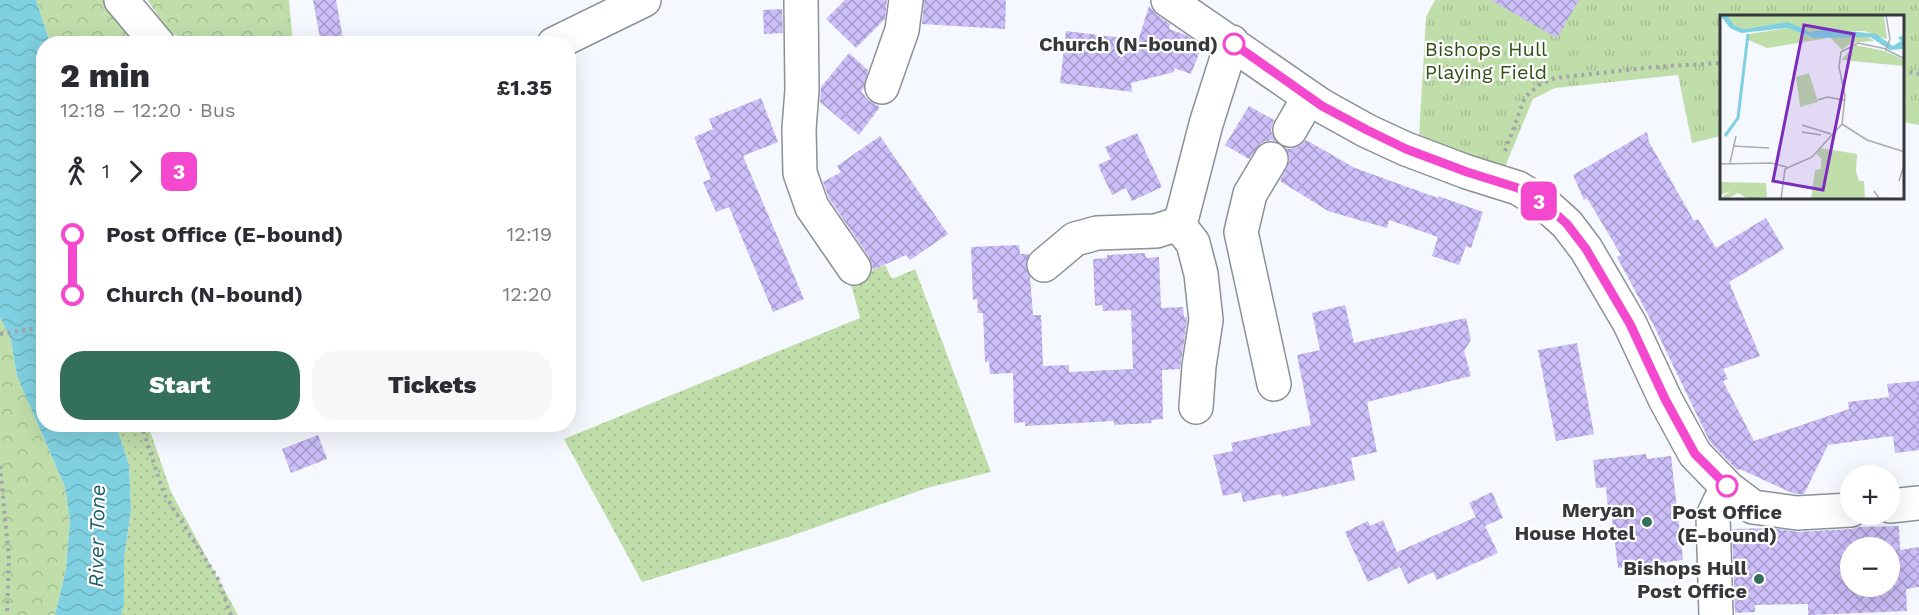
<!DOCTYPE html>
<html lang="en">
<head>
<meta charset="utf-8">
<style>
	body { margin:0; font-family:"Work Sans",sans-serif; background:#f7f7f7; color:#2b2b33; height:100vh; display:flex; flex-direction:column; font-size:22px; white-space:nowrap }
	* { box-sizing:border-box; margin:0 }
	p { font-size:20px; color:#7c7c81 }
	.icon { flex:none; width:33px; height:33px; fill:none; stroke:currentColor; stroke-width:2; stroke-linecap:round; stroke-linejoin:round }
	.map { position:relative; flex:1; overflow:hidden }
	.drawer { position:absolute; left:36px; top:36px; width:540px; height:396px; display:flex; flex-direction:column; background:#fff; border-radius:24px; box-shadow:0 6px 24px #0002 }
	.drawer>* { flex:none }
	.badge { padding:0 12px; border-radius:9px; font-size:21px; line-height:39px }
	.controls { position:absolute; left:1840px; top:465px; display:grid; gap:12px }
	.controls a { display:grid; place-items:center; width:60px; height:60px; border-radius:50%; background:#fff; box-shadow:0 6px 24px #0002; font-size:30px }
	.map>.badge { position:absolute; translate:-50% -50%; box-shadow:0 0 0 3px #fff }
	.legs { display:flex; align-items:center; gap:9px; height:66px; padding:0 24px; font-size:20px }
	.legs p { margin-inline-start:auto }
	.overview { display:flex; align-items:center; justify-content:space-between; height:102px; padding:0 24px }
	h1 { font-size:33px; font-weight:800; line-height:45px }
	.action { display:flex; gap:12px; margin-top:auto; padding:12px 24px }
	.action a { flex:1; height:69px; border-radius:24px; background:#336f5a; color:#fff; font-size:24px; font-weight:800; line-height:69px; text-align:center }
	.action a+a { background:#f7f7f7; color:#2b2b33 }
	ul { padding:0 24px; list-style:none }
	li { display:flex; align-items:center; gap:21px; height:60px; font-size:22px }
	li i { display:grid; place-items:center; width:9px; height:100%; margin:0 8px; background:currentColor }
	li i::after { content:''; width:15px; height:15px; margin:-8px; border:4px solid; border-radius:50%; background:#fff }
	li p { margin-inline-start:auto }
	li:first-child i { background:linear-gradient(#0000 50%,currentColor 0) }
	li:last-child i { background:linear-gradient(currentColor 50%,#0000 0) }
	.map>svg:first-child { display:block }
	.grass { fill:url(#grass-dots) }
	.forest { fill:url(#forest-crowns) }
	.park { fill:url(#park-tufts) }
	.water { fill:url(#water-waves) }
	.building { fill:url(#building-cross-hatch); fill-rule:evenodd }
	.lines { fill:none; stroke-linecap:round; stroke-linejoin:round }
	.minor-casing { stroke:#8c9097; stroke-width:36 }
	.path { stroke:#a3a5aa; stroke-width:4; stroke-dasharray:3 4.5; stroke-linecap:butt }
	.minor { stroke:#fff; stroke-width:33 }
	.line-1-casing { stroke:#fff; stroke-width:14 }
	.line-1 { stroke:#f448cf; stroke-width:9 }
	.stop-1-dot { fill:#fff; stroke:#f448cf; stroke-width:3 }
	.poi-dot { fill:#336f5a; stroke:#fff; stroke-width:2 }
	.labels { text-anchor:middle; stroke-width:4.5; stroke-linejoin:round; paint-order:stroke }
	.stop-label { font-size:20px; font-weight:bold; fill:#37383b; stroke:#fff; text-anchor:end }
	.park-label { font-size:20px; fill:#314e16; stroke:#fff }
	.poi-label { font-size:20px; font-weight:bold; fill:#37383b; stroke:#fff; text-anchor:end }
	.water-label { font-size:21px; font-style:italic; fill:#1c5f6b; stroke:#fff }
	.inset-river { fill:none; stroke:#7fd0e0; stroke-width:3 }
	.inset-road { fill:none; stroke:#a9abb0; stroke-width:1.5 }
	.view { fill:#7b2cbf; fill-opacity:0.15; stroke:#7b2cbf; stroke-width:3 }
	.inset-edge { fill:none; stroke:#37383b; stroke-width:3 }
</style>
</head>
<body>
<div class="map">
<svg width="1919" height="615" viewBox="0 0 1919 615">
	<defs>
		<pattern id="grass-dots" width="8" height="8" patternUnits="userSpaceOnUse" patternTransform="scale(1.5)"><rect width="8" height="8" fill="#bfdeaa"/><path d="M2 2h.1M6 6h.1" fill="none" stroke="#a5bf93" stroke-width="1.8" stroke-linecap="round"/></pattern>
		<pattern id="forest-crowns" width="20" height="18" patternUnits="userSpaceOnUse" patternTransform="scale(1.5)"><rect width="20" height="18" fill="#bfdeaa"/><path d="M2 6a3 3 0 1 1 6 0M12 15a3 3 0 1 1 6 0" fill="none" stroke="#a5bf93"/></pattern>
		<pattern id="park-tufts" width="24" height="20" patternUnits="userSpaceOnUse" patternTransform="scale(1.5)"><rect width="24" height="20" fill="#bfdeaa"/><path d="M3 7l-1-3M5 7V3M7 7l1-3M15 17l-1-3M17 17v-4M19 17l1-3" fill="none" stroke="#a5bf93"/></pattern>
		<pattern id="water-waves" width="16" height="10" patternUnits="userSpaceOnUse" patternTransform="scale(1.5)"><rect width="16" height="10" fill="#7fd0e0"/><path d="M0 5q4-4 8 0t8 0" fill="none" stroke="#6eb3c1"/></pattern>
		<pattern id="building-cross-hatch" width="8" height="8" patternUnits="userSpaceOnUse" patternTransform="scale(1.5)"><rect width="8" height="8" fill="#cbbef9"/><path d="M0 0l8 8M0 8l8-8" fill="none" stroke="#a69bcb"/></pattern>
	</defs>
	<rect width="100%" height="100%" fill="#f5f8fe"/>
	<!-- grass -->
	<path class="grass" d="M 885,265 L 892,279 L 915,269 L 991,472 L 927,488 L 788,537 L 642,582 L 564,439 L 860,318 L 850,280 Z
		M 116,425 L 148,425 L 171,492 L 238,615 L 121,615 L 124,604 L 124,559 L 131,510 L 129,465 Z"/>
	<!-- forest -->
	<path class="forest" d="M 36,0 L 104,0 L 107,9 L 136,43 L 50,43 Z
		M 148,0 L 289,0 L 293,43 L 190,43 L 166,30 Z
		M 0,317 L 11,340 L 17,376 L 65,487 L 70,520 L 66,569 L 55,615 L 0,615 Z"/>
	<!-- park -->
	<path class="park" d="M 1435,0 L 1919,0 L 1919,125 L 1903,122 L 1902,16 L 1721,16 L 1721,136 L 1692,143 L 1678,75 L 1555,88 L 1533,99 L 1505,167 L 1419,137 L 1426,17 Z"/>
	<!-- water -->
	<path class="water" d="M 0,0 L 36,0 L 50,43 L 44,44 L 44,424 L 116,425 L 129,465 L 131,510 L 124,559 L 124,604 L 121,615 L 55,615 L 66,569 L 70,520 L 65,487 L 17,376 L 11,340 L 0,317 Z"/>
	<!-- building -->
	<path class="building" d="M 313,0 L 336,0 L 344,44 L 321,44 Z
		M 845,0 L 887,0 L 885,19 L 856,48 L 826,19 Z
		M 924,0 L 1006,0 L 1005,29 L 922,24 Z
		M 1491,0 L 1579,0 L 1557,38 Z
		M 1149,6 L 1157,15 L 1170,24 L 1169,29 L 1186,35 L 1202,46 L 1191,74 L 1174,68 L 1174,72 L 1131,83 L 1132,92 L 1060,83 L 1066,31 L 1123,38 L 1124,35 L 1138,41 Z
		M 782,9 L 783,33 L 764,34 L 763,10 Z
		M 849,53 L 868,70 L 864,88 L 861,91 L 868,100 L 880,107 L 859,135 L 820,102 L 821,87 Z
		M 761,98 L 778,142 L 743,156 L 804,299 L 773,312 L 729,207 L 716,212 L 703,182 L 711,179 L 694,137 L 713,129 L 709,119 Z
		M 1249,106 L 1274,120 L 1271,131 L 1276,141 L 1271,140 L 1261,143 L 1249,159 L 1225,145 Z
		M 1647,132 L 1649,142 L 1694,221 L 1698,219 L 1716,248 L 1766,218 L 1784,249 L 1729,282 L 1760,356 L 1723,369 L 1728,379 L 1723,381 L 1754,441 L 1849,409 L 1848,402 L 1889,397 L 1887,384 L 1919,381 L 1919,450 L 1895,453 L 1893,436 L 1828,445 L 1804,494 L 1798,494 L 1792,493 L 1740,469 L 1737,470 L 1710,442 L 1653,324 L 1617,257 L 1621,255 L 1587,198 L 1584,200 L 1573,175 Z
		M 1137,133 L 1162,187 L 1132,201 L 1126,188 L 1112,195 L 1098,165 L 1111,159 L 1105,147 Z
		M 880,136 L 948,234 L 910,260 L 906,255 L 873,270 L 869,257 L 829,198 L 823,182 L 841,172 L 837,166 Z
		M 1306,140 L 1355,168 L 1438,198 L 1438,196 L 1483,212 L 1471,248 L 1466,246 L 1459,265 L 1432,256 L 1438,237 L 1389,220 L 1387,228 L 1328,211 L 1280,181 L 1290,160 L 1285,148 L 1291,149 L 1299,146 Z
		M 1019,245 L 1020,254 L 1029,254 L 1026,268 L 1030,277 L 1033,315 L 1041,315 L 1043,366 L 1069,365 L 1069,372 L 1133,369 L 1131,310 L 1103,311 L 1102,305 L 1095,306 L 1093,259 L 1107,258 L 1107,255 L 1145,253 L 1146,258 L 1159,257 L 1161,308 L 1183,307 L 1184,317 L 1187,317 L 1187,320 L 1180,369 L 1162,370 L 1163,419 L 1151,420 L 1152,423 L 1114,425 L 1114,421 L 1025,426 L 1025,422 L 1014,423 L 1013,373 L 990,374 L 989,361 L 985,362 L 983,313 L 978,313 L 977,299 L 973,300 L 971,247 Z
		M 1345,305 L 1354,343 L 1466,318 L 1471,340 L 1464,351 L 1471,376 L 1367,402 L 1377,452 L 1351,458 L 1355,480 L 1282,497 L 1281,494 L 1243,502 L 1241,492 L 1223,496 L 1213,455 L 1233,451 L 1231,443 L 1311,425 L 1297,355 L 1320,350 L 1312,313 Z
		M 1577,343 L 1594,434 L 1556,441 L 1538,350 Z
		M 318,435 L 327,459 L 291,473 L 282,449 Z
		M 1646,454 L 1647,459 L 1671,456 L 1683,560 L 1618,568 L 1611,509 L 1608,509 L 1606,487 L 1596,488 L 1593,460 Z
		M 1492,492 L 1503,518 L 1485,526 L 1498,553 L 1437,580 L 1433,572 L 1408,584 L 1400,567 L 1368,582 L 1345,532 L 1368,521 L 1370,526 L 1383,520 L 1397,552 L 1476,517 L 1469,503 Z
		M 1899,526 L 1900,550 L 1919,547 L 1919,587 L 1906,589 L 1907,611 L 1808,615 L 1808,604 L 1755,605 L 1755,612 L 1735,613 L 1732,529 L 1772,528 L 1798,532 L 1852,529 L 1859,527 ZM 1851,548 L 1890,548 L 1890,586 L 1851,586 Z"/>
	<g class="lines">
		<defs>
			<path id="minor" d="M 121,0 L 158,44
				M 801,0 L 802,90 L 799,129 L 800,173 L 812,207 L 854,268
				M 1168,0 L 1322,106 L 1367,131 L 1406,149 L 1467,172 L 1518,188 L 1547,206 L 1567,224 L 1586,249 L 1630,324 L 1665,399 L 1695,454 L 1729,489 L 1753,507 L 1797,513 L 1851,510
				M 554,44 L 644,0
				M 882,87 L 902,30 L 906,0
				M 1290,130 L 1309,97
				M 1271,159 L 1250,194 L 1241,232 L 1274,384
				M 1044,265 L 1075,239 L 1097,233 L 1156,231 L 1178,224
				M 1196,407 L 1199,366 L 1206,320 L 1201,274 L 1193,243 L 1178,224 L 1182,217 L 1206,124 L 1232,42
				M 1890,506 L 1919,503
				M 1716,615 L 1713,516 L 1720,501 L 1729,489"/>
		</defs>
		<!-- minor casing -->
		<use href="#minor" class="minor-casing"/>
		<!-- path -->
		<path class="path" d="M 1902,71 L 1919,74
			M 1505,151 L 1525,97 L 1539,85 L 1555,78 L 1654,67 L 1721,63
			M 0,334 L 44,327
			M 141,424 L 164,494 L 218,579 L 231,615
			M 0,466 L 9,558 L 7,615"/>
		<!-- minor -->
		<use href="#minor" class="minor"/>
	</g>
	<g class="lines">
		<defs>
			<path id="line-1" d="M 1234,44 L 1322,106 L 1367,130 L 1406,149 L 1467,172 L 1518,188 L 1547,206 L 1567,224 L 1586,249 L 1630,324 L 1665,399 L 1695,454 L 1727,486"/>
		</defs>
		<!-- line-1 casing -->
		<use href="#line-1" class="line-1-casing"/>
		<!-- line-1 -->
		<use href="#line-1" class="line-1"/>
	</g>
	<!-- markers -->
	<g class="stop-1-dot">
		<circle cx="1234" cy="44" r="10"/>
		<circle cx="1727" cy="486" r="10"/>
	</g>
	<g class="poi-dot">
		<circle cx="1647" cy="522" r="6"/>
		<circle cx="1759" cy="579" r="6"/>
	</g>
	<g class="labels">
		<!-- stop labels -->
		<g class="stop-label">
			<text x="1218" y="51">Church (N-bound)</text>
			<text x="1727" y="519" text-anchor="middle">Post Office<tspan x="1727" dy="23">(E-bound)</tspan></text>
		</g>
		<!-- park labels -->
		<g class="park-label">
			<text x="1486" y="56">Bishops Hull<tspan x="1486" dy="23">Playing Field</tspan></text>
		</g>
		<!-- poi labels -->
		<g class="poi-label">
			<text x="1635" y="517">Meryan<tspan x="1635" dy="23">House Hotel</tspan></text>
			<text x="1747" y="575">Bishops Hull<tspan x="1747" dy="23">Post Office</tspan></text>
		</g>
		<!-- water labels -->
		<g class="water-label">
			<text transform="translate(97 536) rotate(-89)" y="7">River Tone</text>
		</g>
	</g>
	<!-- overview -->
	<g transform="translate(1720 15)">
		<rect width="184" height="184" fill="#f5f8fe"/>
		<path d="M 69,13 L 90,22 L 109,23 L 47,33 L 26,24 L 29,19 ZM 89,58 L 98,87 L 80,92 L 76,62 Z" fill="#bfdeaa"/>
		<path d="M 7,0 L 164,0 L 167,24 L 144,16 L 90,17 L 64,8 L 24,14 L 15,11 ZM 109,21 L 148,22 L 154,26 L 131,28 L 122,35 ZM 135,30 L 165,36 L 184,45 L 184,51 L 121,45 Z" fill="#bfdeaa"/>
		<path d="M 100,133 L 137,139 L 136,156 L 139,166 L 144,166 L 145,184 L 91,184 L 95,155 L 101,154 L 101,143 L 96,139 ZM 0,167 L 46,168 L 47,182 L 29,184 L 18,178 L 7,184 L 0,184 L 11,176 L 0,180 Z" fill="#bfdeaa"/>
		<path d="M 0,0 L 7,0 L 15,11 L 25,14 L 68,7 L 90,17 L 109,14 L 156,19 L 173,31 L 181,26 L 178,22 L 184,21 L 184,34 L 170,35 L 150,22 L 94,23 L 68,13 L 21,18 L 10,13 Z" fill="#7fd0e0"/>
		<path class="inset-river" d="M 5,121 L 18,103 L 28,19"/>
		<path class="inset-road" d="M 165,34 L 185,44M 98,85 L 107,82 L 124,85M 122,109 L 125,81 L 119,52 L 121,37 L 138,28 L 166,34 L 170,24 L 166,0M 122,109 L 147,125 L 185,137M 82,110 L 111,119M 82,117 L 101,120M 13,131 L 49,133M 10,148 L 16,121M 0,149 L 51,148 L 67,152M 179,166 L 185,147M 154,176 L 159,183 L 178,184M 61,184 L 65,154 L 92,142 L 122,109"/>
		<path class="view" d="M 84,10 L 134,19 L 103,175 L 53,166 Z"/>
		<rect width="184" height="184" class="inset-edge"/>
	</g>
</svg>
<div class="controls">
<a>+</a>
<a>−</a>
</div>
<b class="badge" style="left:1539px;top:201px;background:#f448cf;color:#fff">3</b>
<section class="drawer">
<div class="overview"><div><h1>2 min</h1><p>12:18 – 12:20 · Bus</p></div><b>£1.35</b></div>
<div class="legs"><svg class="icon" aria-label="walk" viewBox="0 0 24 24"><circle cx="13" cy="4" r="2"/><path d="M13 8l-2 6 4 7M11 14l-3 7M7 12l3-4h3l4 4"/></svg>1<svg class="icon" aria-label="forward" viewBox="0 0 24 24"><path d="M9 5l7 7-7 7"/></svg><b class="badge" style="background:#f448cf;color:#fff">3</b></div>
<ul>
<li><i style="color:#f448cf"></i><b>Post Office (E-bound)</b><p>12:19</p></li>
<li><i style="color:#f448cf"></i><b>Church (N-bound)</b><p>12:20</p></li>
</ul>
<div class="action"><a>Start</a><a>Tickets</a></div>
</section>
</div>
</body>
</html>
